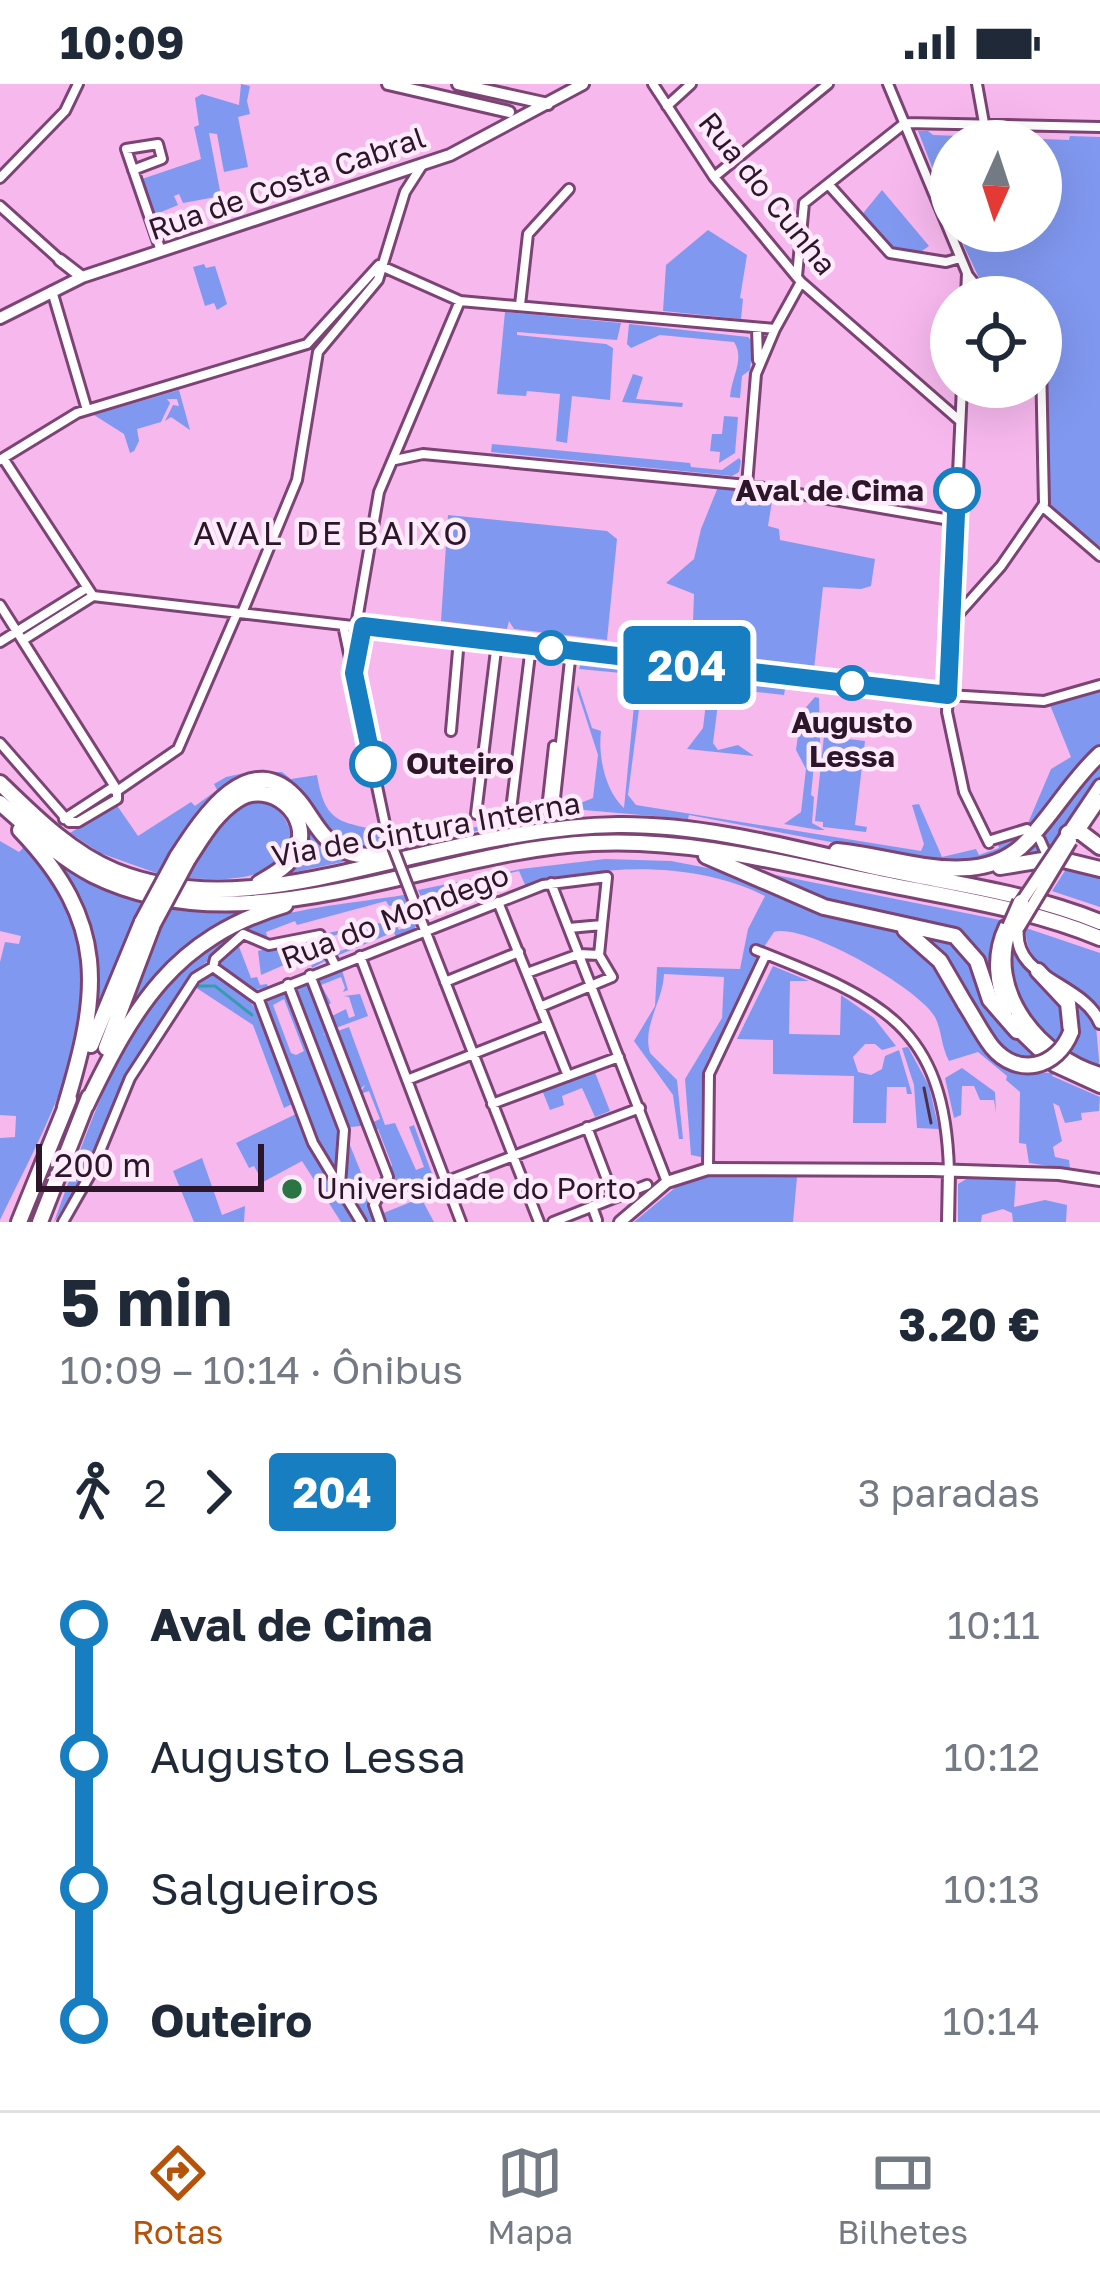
<!DOCTYPE html>
<html lang="pt">
<head>
<meta charset="utf-8">
<style>
	body { margin:0; font-family:"Golos Text",sans-serif; background:#f6f6f7; color:#1f2937; height:100vh; display:flex; flex-direction:column; font-size:45px; white-space:nowrap }
	* { box-sizing:border-box; margin:0 }
	p { font-size:39px; color:#747a83 }
	.icon { flex:none; width:66px; height:66px; fill:none; stroke:currentColor; stroke-width:2; stroke-linecap:round; stroke-linejoin:round }
	.map { position:relative; height:1138px; overflow:hidden }
	.drawer { display:flex; flex-direction:column; background:#fff; flex:1 }
	.drawer>* { flex:none }
	.badge { padding:0 24px; border-radius:9px; font-size:42px; line-height:78px }
	.needle { width:78px; rotate:183deg }
	.fabs { position:absolute; left:930px; top:36px; display:grid; gap:24px }
	.fabs a { display:grid; place-items:center; width:132px; height:132px; border-radius:50%; background:#fff; box-shadow:0 12px 48px #0002; font-size:60px }
	.scale { position:absolute; left:36px; bottom:30px; width:228px; box-sizing:border-box; padding-left:12px; border:6px solid #2d162a; border-top:0; font-size:33px; line-height:42px; white-space:nowrap; color:#2d162a; -webkit-text-stroke:9px #fdeafa; paint-order:stroke }
	.map>.badge { position:absolute; translate:-50% -50%; box-shadow:0 0 0 6px #fff }
	.legs { display:flex; align-items:center; gap:18px; height:132px; padding:0 60px; font-size:39px }
	.legs p { margin-inline-start:auto }
	.head { display:flex; align-items:center; justify-content:space-between; height:204px; padding:0 60px }
	h1 { font-size:66px; font-weight:700; line-height:90px }
	ul { padding:0 60px; list-style:none }
	li { display:flex; align-items:center; gap:42px; height:132px; font-size:45px }
	li i { display:grid; place-items:center; width:18px; height:100%; margin:0 15px; background:currentColor }
	li i::after { content:''; width:30px; height:30px; margin:-15px; border:9px solid; border-radius:50%; background:#fff }
	li p { margin-inline-start:auto }
	li:first-child i { background:linear-gradient(#0000 50%,currentColor 0) }
	li:last-child i { background:linear-gradient(currentColor 50%,#0000 0) }
	.status { display:flex; justify-content:space-between; align-items:center; height:84px; padding:0 60px; background:#fff; direction:ltr }
	.status svg { height:33px; fill:currentColor }
	.tabs { display:flex; justify-content:space-around; align-items:center; height:168px; border-top:3px solid #e0e1e3; background:#fff; font-size:33px; color:#747a83 }
	.tabs a { display:grid; justify-items:center; gap:6px }
	.tabs .active { color:#b45309 }
	.map>svg:first-child { display:block }
	.green { fill:#8198f0; fill-rule:evenodd }
	.lines { fill:none; stroke-linecap:round; stroke-linejoin:round }
	.stream { stroke:#369daf; stroke-width:3 }
	.street-casing { stroke:#7b4474; stroke-width:14 }
	.secondary-casing { stroke:#7b4474; stroke-width:16 }
	.highway-casing { stroke:#7b4474; stroke-width:20 }
	.street { stroke:#fff; stroke-width:8 }
	.secondary { stroke:#fff; stroke-width:10 }
	.highway { stroke:#fff; stroke-width:14 }
	.tram { stroke:#4c2f48; stroke-width:3 }
	.street-bridge-casing { stroke:#7b4474; stroke-width:14; stroke-linecap:butt }
	.secondary-bridge-casing { stroke:#7b4474; stroke-width:16; stroke-linecap:butt }
	.highway-bridge-casing { stroke:#7b4474; stroke-width:20; stroke-linecap:butt }
	.street-bridge { stroke:#fff; stroke-width:8 }
	.secondary-bridge { stroke:#fff; stroke-width:10 }
	.highway-bridge { stroke:#fff; stroke-width:14 }
	.line-1-casing { stroke:#fff; stroke-width:27 }
	.line-1 { stroke:#187ec2; stroke-width:18 }
	.stop-1-dot { fill:#fff; stroke:#187ec2; stroke-width:6 }
	.poi-dot { fill:#2b7543; stroke:#fdeafa; stroke-width:4.5 }
	.labels { text-anchor:middle; stroke-width:9; stroke-linejoin:round; paint-order:stroke }
	.street-label { font-size:30px; fill:#2d162a; stroke:#fdeafa }
	.stop-label { font-size:30px; font-weight:bold; fill:#2d162a; stroke:#fdeafa; text-anchor:end }
	.poi-label { font-size:30px; fill:#2d162a; stroke:#fdeafa; text-anchor:start }
	.neighbourhood-label { font-size:33px; letter-spacing:3px; fill:#2d162a; stroke:#fdeafa }
</style>
</head>
<body>
<div class="status"><b>10:09</b><svg viewBox="0 0 49 12"><path d="M0 12V9h3v3zM5 12V6h3v6zM10 12V3h3v9zM15 12V0h3v12zM26 1h20v11H26zM47 4h2v5h-2z"/></svg></div>
<div class="map">
<svg width="1100" height="1138" viewBox="0 0 1100 1138">
	<rect width="100%" height="100%" fill="#f7b8ee"/>
	<!-- green -->
	<path class="green" d="M 241,0 L 250,2 L 247,17 L 250,30 L 238,33 L 248,83 L 224,88 L 217,50 L 209,49 L 221,112 L 183,119 L 179,110 L 174,112 L 178,121 L 154,131 L 142,95 L 201,75 L 194,43 L 199,41 L 195,14 L 202,10 L 239,21 Z
		M 918,47 L 928,47 L 933,51 L 1069,56 L 1070,52 L 1100,53 L 1100,463 L 1049,421 L 1041,213 L 988,213 L 957,147 L 1041,147 L 1041,57 L 951,57 L 951,132 Z
		M 882,106 L 929,162 L 919,169 L 893,166 L 860,133 Z
		M 708,146 L 747,171 L 740,214 L 743,215 L 741,235 L 663,227 L 666,181 Z
		M 204,180 L 206,184 L 215,182 L 227,220 L 217,226 L 214,219 L 205,222 L 193,183 Z
		M 505,228 L 621,239 L 617,256 L 517,248 L 517,251 L 606,260 L 613,264 L 610,316 L 572,312 L 567,359 L 556,357 L 560,310 L 527,307 L 526,312 L 497,310 Z
		M 629,240 L 748,253 L 753,258 L 750,286 L 742,292 L 740,314 L 730,313 C 732,291 745,275 734,258 L 660,251 L 631,264 L 627,260 Z
		M 633,290 L 643,293 L 636,315 L 683,319 L 682,323 L 622,318 Z
		M 179,306 L 190,346 L 171,333 L 165,337 L 173,321 L 179,322 L 177,315 L 167,315 L 170,319 L 161,338 L 137,345 L 139,357 L 134,367 L 130,369 L 124,350 L 94,331 Z
		M 724,332 L 738,333 L 735,369 L 719,379 L 720,368 L 710,367 L 712,350 L 722,350 Z
		M 492,360 L 690,379 L 691,383 L 722,386 L 739,374 L 741,377 L 739,388 L 732,392 L 491,368 Z
		M 718,403 L 773,411 L 768,442 L 779,445 L 780,456 L 875,475 L 871,502 L 861,505 L 823,503 L 814,585 L 810,589 L 749,582 L 753,546 L 693,539 L 694,510 L 666,499 L 694,475 L 701,445 Z
		M 448,431 L 607,447 L 617,455 L 607,556 L 514,545 L 509,537 L 507,545 L 441,537 Z
		M 581,579 L 785,605 L 784,611 L 720,604 L 713,659 L 718,666 L 738,661 L 754,672 L 687,665 L 703,644 L 708,602 L 655,595 L 646,598 L 641,610 L 628,711 L 636,721 L 921,767 L 924,760 L 912,721 L 919,720 L 942,773 L 976,765 L 979,771 L 999,764 L 997,757 L 1030,743 L 1028,739 L 1051,685 L 1071,673 L 1050,621 L 1100,605 L 1100,664 L 1072,688 L 1026,752 L 988,777 L 936,778 L 689,731 L 688,735 L 584,726 L 401,762 L 399,757 L 558,728 L 593,714 L 598,671 L 577,606 L 578,601 L 592,644 L 601,647 C 598,672 605,707 624,724 L 635,611 L 629,609 L 632,590 L 579,585 Z
		M 815,613 L 819,614 L 820,660 L 816,660 L 811,711 L 814,713 L 812,739 L 825,746 L 819,746 L 784,740 L 801,728 L 806,685 L 796,666 L 801,629 Z
		M 824,652 L 865,657 L 855,741 L 867,743 L 866,748 L 823,743 L 823,738 L 815,737 Z
		M 1100,676 L 1100,694 L 1050,764 L 1042,754 L 1046,769 L 1009,776 Z
		M 249,688 L 282,688 L 291,695 L 317,691 C 325,741 342,737 379,747 L 385,762 C 369,765 354,767 339,757 C 309,737 305,695 264,692 C 251,690 238,692 228,700 C 199,721 178,761 159,790 L 100,769 L 70,749 L 116,720 L 138,752 L 191,718 L 195,722 L 217,706 L 214,700 L 226,693 Z
		M 254,716 C 276,719 286,731 292,752 C 278,800 226,796 185,794 L 227,731 Z
		M 306,743 L 320,759 L 345,774 L 343,778 L 290,789 L 306,753 Z
		M 0,757 L 19,768 L 25,762 C 140,882 60,1012 0,1136 L 0,1054 L 15,1053 L 16,1032 L 0,1031 L 0,878 L 5,858 L 19,860 L 21,852 L 0,847 Z
		M 605,775 L 671,777 L 718,786 L 800,822 L 903,850 L 935,879 L 993,974 L 1019,988 L 1054,989 L 1052,992 L 1100,1013 L 1099,1027 L 1081,1029 L 1082,1036 L 1065,1039 L 1059,1022 L 1053,1019 L 1062,1057 L 1053,1063 L 1055,1073 L 1069,1076 L 1070,1085 L 1029,1079 L 1026,1060 L 1019,1059 L 1020,1008 L 1006,996 L 1007,992 L 978,968 L 949,977 C 941,962 942,947 935,933 C 920,905 804,838 774,848 L 764,863 L 755,861 L 753,868 L 760,870 L 739,923 L 708,975 L 702,998 L 701,1073 L 691,1071 L 685,995 L 722,934 L 724,893 L 664,890 C 663,918 642,941 650,969 L 677,996 L 683,1055 L 679,1055 L 673,1011 L 634,957 L 655,922 L 657,883 L 740,885 L 748,845 L 765,812 C 696,777 599,779 526,803 L 519,787 L 465,799 L 465,803 L 424,819 L 418,806 L 521,785 Z
		M 55,777 L 96,802 L 144,820 L 99,930 C 101,873 90,823 55,777 Z
		M 1068,782 L 1100,793 L 1100,823 L 1052,807 Z
		M 771,790 L 1005,837 L 994,858 L 991,902 L 963,854 L 842,826 L 759,791 Z
		M 404,811 L 416,842 L 413,847 L 396,853 L 389,838 L 394,836 L 399,846 L 408,842 L 399,819 L 389,822 L 386,817 L 297,841 L 295,837 L 266,848 L 269,860 L 244,848 L 194,888 L 179,908 L 124,993 L 87,1087 L 54,1138 C 90,1043 133,891 233,847 C 285,824 348,820 404,811 Z
		M 259,824 C 223,840 190,856 162,885 C 148,899 138,916 125,930 L 134,901 L 166,825 Z
		M 376,839 L 385,840 L 389,850 L 334,873 L 332,870 L 354,862 L 349,847 L 326,854 L 323,850 Z
		M 1026,844 L 1100,869 L 1100,928 C 1077,897 1023,889 1026,844 Z
		M 1012,850 C 1021,913 1087,898 1057,964 C 1016,925 1008,907 1012,850 Z
		M 920,851 C 986,866 962,881 992,928 C 1004,947 1022,961 1038,977 L 1024,977 L 1005,970 Z
		M 242,852 L 249,854 L 251,861 L 247,856 L 238,860 L 251,894 L 257,893 L 260,901 L 267,900 L 268,903 L 255,906 L 217,878 Z
		M 320,853 L 329,875 L 312,884 L 311,880 L 320,876 L 316,867 L 261,891 L 258,867 L 287,860 L 287,864 Z
		M 773,882 L 809,897 L 790,897 L 789,950 L 840,951 L 841,911 L 874,934 L 896,962 L 882,966 L 875,960 L 865,960 L 853,973 L 858,988 L 871,991 L 882,985 L 885,972 L 899,966 L 912,1010 L 907,1010 L 906,1003 L 887,1003 L 886,1039 L 853,1039 L 854,992 L 773,990 L 773,956 L 737,955 Z
		M 342,886 L 348,906 L 343,908 L 345,904 L 341,893 L 321,901 L 331,919 L 328,921 L 332,932 L 346,925 L 349,934 L 355,932 L 349,913 L 344,912 L 360,910 L 368,932 L 333,945 L 315,896 Z
		M 209,889 C 263,901 275,975 292,1020 L 284,1024 L 253,941 L 195,903 Z
		M 311,898 L 315,911 L 311,911 L 329,947 L 322,951 L 332,948 L 368,1041 L 343,1044 L 375,1123 L 392,1081 L 378,1045 L 370,1048 L 371,1039 L 380,1035 L 369,1007 L 360,1010 L 365,1001 L 358,1006 L 354,986 L 335,948 L 349,943 L 385,1041 L 395,1039 L 416,1086 L 424,1083 L 409,1043 L 414,1041 L 435,1098 L 378,1119 L 381,1130 L 421,1114 L 434,1138 L 367,1138 L 320,1062 L 266,919 L 269,913 ZM 284,915 L 304,967 L 296,971 L 291,969 L 273,921 Z
		M 1069,910 L 1096,942 L 1100,987 L 1069,972 C 1082,952 1080,931 1069,910 Z
		M 908,963 L 929,1002 L 939,1045 L 917,1044 L 914,1001 L 902,964 Z
		M 962,984 L 995,1008 L 996,1029 L 994,1016 L 980,1016 L 974,1002 L 962,1002 L 961,1031 L 954,1034 L 945,994 Z
		M 594,986 L 610,1027 L 595,1033 L 582,1004 L 562,1012 L 564,1021 L 550,1026 L 542,1006 Z
		M 296,1030 L 353,1138 L 341,1138 L 302,1077 L 263,1098 L 254,1082 L 249,1084 L 236,1059 Z
		M 202,1074 L 222,1131 L 245,1122 L 244,1138 L 194,1138 L 173,1087 Z
		M 707,1093 L 797,1093 L 793,1138 L 634,1138 L 676,1103 Z
		M 968,1094 L 1016,1094 L 1014,1123 L 1045,1116 L 1067,1121 L 1066,1138 L 1013,1138 L 1012,1129 L 1003,1125 L 982,1131 L 981,1138 L 958,1138 L 958,1100 Z"/>
	<g class="lines">
		<!-- stream -->
		<path class="stream" d="M 198,902 L 215,902 L 252,931"/>
		<defs>
			<path id="street" d="M 653,0 L 714,93 L 801,198 L 959,336
				M 888,0 L 967,189 L 966,213
				M 977,0 L 984,39
				M 667,22 L 691,0
				M 905,39 L 1100,43
				M 133,86 L 162,75 L 158,60 L 126,65 L 161,167
				M 714,93 L 828,0
				M 0,94 L 65,27 L 78,0
				M 828,100 L 890,169 L 946,178 L 960,174
				M 0,122 L 60,176
				M 967,190 L 985,213
				M 797,192 L 804,119 L 905,39
				M 52,207 L 87,326
				M 520,221 L 528,150 L 569,105
				M 757,244 L 758,276
				M 962,303 L 947,628 L 964,708 L 989,759
				M 3,374 L 93,512
				M 0,376 L 77,329 L 307,260 L 379,181 L 460,217 L 775,245
				M 395,376 L 423,370 L 747,401 L 956,437
				M 747,401 L 756,290 L 775,245 L 801,198
				M 1043,423 L 1100,472
				M 93,512 L 948,611 L 1044,617 L 1100,601
				M 0,521 L 117,706
				M 242,529 L 297,396 L 318,268 L 378,196 L 405,108 L 421,83
				M 952,537 L 1001,482 L 1044,420 L 1041,277
				M 343,541 L 386,745
				M 356,542 L 379,408 L 460,217
				M 23,556 L 93,512
				M 0,558 L 85,505
				M 531,562 L 511,726 L 547,725 L 554,662
				M 354,587 L 363,543
				M 451,647 L 459,555
				M 0,659 L 69,738 L 78,738 L 117,715 L 117,707
				M 547,725 L 554,723 L 571,567
				M 476,730 L 497,558
				M 64,735 L 110,705 L 117,707 L 178,665 L 237,529
				M 1040,756 L 1048,774
				M 988,757 L 1027,745
				M 551,799 L 667,1098
				M 414,818 L 539,1138
				M 498,818 L 568,992
				M 569,844 L 602,841 L 599,871
				M 756,866 C 880,915 945,940 949,1087
				M 360,872 L 461,1138
				M 213,883 L 215,875 L 243,850 L 269,861 L 320,851 L 335,881
				M 527,889 L 579,870 L 599,871 L 612,893 L 540,923
				M 310,891 L 388,1093 L 374,1121 L 380,1138
				M 445,898 L 519,868
				M 288,900 L 344,1046 L 340,1101
				M 257,914 L 543,801 L 607,793 L 602,841
				M 407,996 L 547,941
				M 492,1020 L 619,973
				M 587,1043 L 614,1114
				M 708,1085 L 709,990 L 766,870
				M 445,1098 L 640,1024
				M 592,1122 L 597,1136
				M 63,1138 L 91,1089 L 130,994 L 195,894 L 213,883 L 259,916 L 313,1059 L 361,1138
				M 553,1138 L 647,1101"/>
			<path id="secondary" d="M 388,0 L 509,28
				M 458,0 L 548,20
				M 60,176 L 82,193
				M 0,234 L 82,193 L 450,71 L 583,0
				M 1077,750 L 1100,716
				M 1065,753 L 1100,701
				M 1005,842 C 991,871 995,899 1006,928
				M 1018,845 C 1012,895 1083,898 1100,939
				M 1015,944 L 1054,982 L 1100,1003
				M 620,1138 L 667,1098 L 708,1085 L 932,1086 L 1059,1090 L 1100,1096
				M 948,1138 L 949,1087"/>
			<path id="highway" d="M 0,699 C 34,732 71,769 115,787 C 214,827 321,793 420,771 C 485,756 551,742 618,741 C 705,740 795,765 879,784 C 953,800 1030,809 1100,838
				M 0,719 C 29,744 58,773 93,791 C 248,868 433,766 593,759 C 689,754 786,780 880,799 C 954,814 1030,825 1100,854
				M 20,746 C 109,839 100,908 65,1023
				M 1068,749 L 1079,747 L 1100,763
				M 837,767 C 897,772 979,809 1027,757 C 1054,729 1071,697 1100,670
				M 706,772 L 824,823 L 955,852 L 977,877 L 990,916 L 1017,947
				M 177,773 C 201,736 250,658 299,717 C 313,734 321,756 343,766 C 357,773 374,772 390,772
				M 188,775 C 202,754 215,730 237,716 C 270,694 314,732 296,768 C 288,783 272,791 259,799
				M 1000,783 L 1055,774 L 1100,785
				M 1010,843 C 984,907 1040,974 1100,991
				M 905,846 L 940,877 L 965,920
				M 1038,887 L 1068,919 L 1071,948
				M 91,961 L 142,838
				M 106,964 L 153,840
				M 86,1022 C 134,922 174,854 285,821
				M 19,1138 L 69,1015
				M 40,1138 L 89,1013"/>
		</defs>
		<!-- street casing -->
		<use href="#street" class="street-casing"/>
		<!-- secondary casing -->
		<use href="#secondary" class="secondary-casing"/>
		<!-- highway casing -->
		<use href="#highway" class="highway-casing"/>
		<!-- street -->
		<use href="#street" class="street"/>
		<!-- secondary -->
		<use href="#secondary" class="secondary"/>
		<!-- highway -->
		<use href="#highway" class="highway"/>
		<!-- tram -->
		<path class="tram" d="M 924,1004 L 931,1039"/>
		<defs>
			<path id="street-bridge" d="M 386,745 L 414,818"/>
			<path id="secondary-bridge" d="M 1020,820 L 1065,753
				M 1018,845 L 1071,757"/>
			<path id="highway-bridge" d="M 142,838 L 177,773
				M 153,840 L 188,775
				M 1010,843 L 1021,818
				M 965,920 C 974,934 982,950 992,963 C 1018,994 1057,984 1071,948"/>
		</defs>
		<!-- street-bridge casing -->
		<use href="#street-bridge" class="street-bridge-casing"/>
		<!-- secondary-bridge casing -->
		<use href="#secondary-bridge" class="secondary-bridge-casing"/>
		<!-- highway-bridge casing -->
		<use href="#highway-bridge" class="highway-bridge-casing"/>
		<!-- street-bridge -->
		<use href="#street-bridge" class="street-bridge"/>
		<!-- secondary-bridge -->
		<use href="#secondary-bridge" class="secondary-bridge"/>
		<!-- highway-bridge -->
		<use href="#highway-bridge" class="highway-bridge"/>
	</g>
	<g class="lines">
		<defs>
			<path id="line-1" d="M 373,680 L 354,589 L 363,542 L 948,611 L 957,407"/>
		</defs>
		<!-- line-1 casing -->
		<use href="#line-1" class="line-1-casing"/>
		<!-- line-1 -->
		<use href="#line-1" class="line-1"/>
	</g>
	<!-- markers -->
	<g class="stop-1-dot">
		<circle cx="957" cy="407" r="21"/>
		<circle cx="551" cy="564" r="15"/>
		<circle cx="852" cy="599" r="15"/>
		<circle cx="373" cy="680" r="21"/>
	</g>
	<circle class="poi-dot" cx="292" cy="1105" r="12"/>
	<g class="labels">
		<!-- street labels -->
		<g class="street-label">
			<text transform="translate(287 100) rotate(-19)" y="10">Rua de Costa Cabral</text>
			<text transform="translate(767 110) rotate(51)" y="10">Rua do Cunha</text>
			<text transform="translate(426 746) rotate(-10)" y="10">Via de Cintura Interna</text>
			<text transform="translate(395 833) rotate(-21)" y="10">Rua do Mondego</text>
		</g>
		<!-- stop labels -->
		<g class="stop-label">
			<text x="924" y="417">Aval de Cima</text>
			<text x="852" y="649" text-anchor="middle">Augusto<tspan x="852" dy="34">Lessa</tspan></text>
			<text x="406" y="690" text-anchor="start">Outeiro</text>
		</g>
		<!-- poi labels -->
		<g class="poi-label">
			<text x="316" y="1115">Universidade do Porto</text>
		</g>
		<!-- neighbourhood labels -->
		<g class="neighbourhood-label">
			<text x="332" y="461">AVAL DE BAIXO</text>
		</g>
	</g>
</svg>
<div class="fabs">
<a><svg class="needle" viewBox="-14 -14 28 28"><path d="M0-13l5 13h-10z" fill="#e53935"/><path d="M0 13l5-13h-10z" fill="#747a83"/></svg></a>
<a><svg class="icon" aria-label="locate" viewBox="0 0 24 24"><circle cx="12" cy="12" r="6"/><path d="M12 2v4M12 18v4M2 12h4M18 12h4"/></svg></a>
</div>
<div class="scale">200 m</div>
<b class="badge" style="left:687px;top:581px;background:#187ec2;color:#fff">204</b>
</div>
<section class="drawer">
<div class="head"><div><h1>5 min</h1><p>10:09 – 10:14 · Ônibus</p></div><b>3.20 €</b></div>
<div class="legs"><svg class="icon" aria-label="walk" viewBox="0 0 24 24"><circle cx="13" cy="4" r="2"/><path d="M13 8l-2 6 4 7M11 14l-3 7M7 12l3-4h3l4 4"/></svg>2<svg class="icon" aria-label="forward" viewBox="0 0 24 24"><path d="M9 5l7 7-7 7"/></svg><b class="badge" style="background:#187ec2;color:#fff">204</b><p>3 paradas</p></div>
<ul>
<li><i style="color:#187ec2"></i><b>Aval de Cima</b><p>10:11</p></li>
<li><i style="color:#187ec2"></i><span>Augusto Lessa</span><p>10:12</p></li>
<li><i style="color:#187ec2"></i><span>Salgueiros</span><p>10:13</p></li>
<li><i style="color:#187ec2"></i><b>Outeiro</b><p>10:14</p></li>
</ul>
</section>
<nav class="tabs">
<a class="active"><svg class="icon" aria-label="directions" viewBox="0 0 24 24"><path d="M12 3l9 9-9 9-9-9zM9 14v-3h6M13 9l2 2-2 2"/></svg>Rotas</a>
<a><svg class="icon" aria-label="map" viewBox="0 0 24 24"><path d="M3 6l6-2 6 2 6-2v14l-6 2-6-2-6 2zM9 4v14M15 6v14"/></svg>Mapa</a>
<a><svg class="icon" aria-label="tickets" viewBox="0 0 24 24"><path d="M3 7h18v10H3zM15 7v10"/></svg>Bilhetes</a>
</nav>
</body>
</html>
